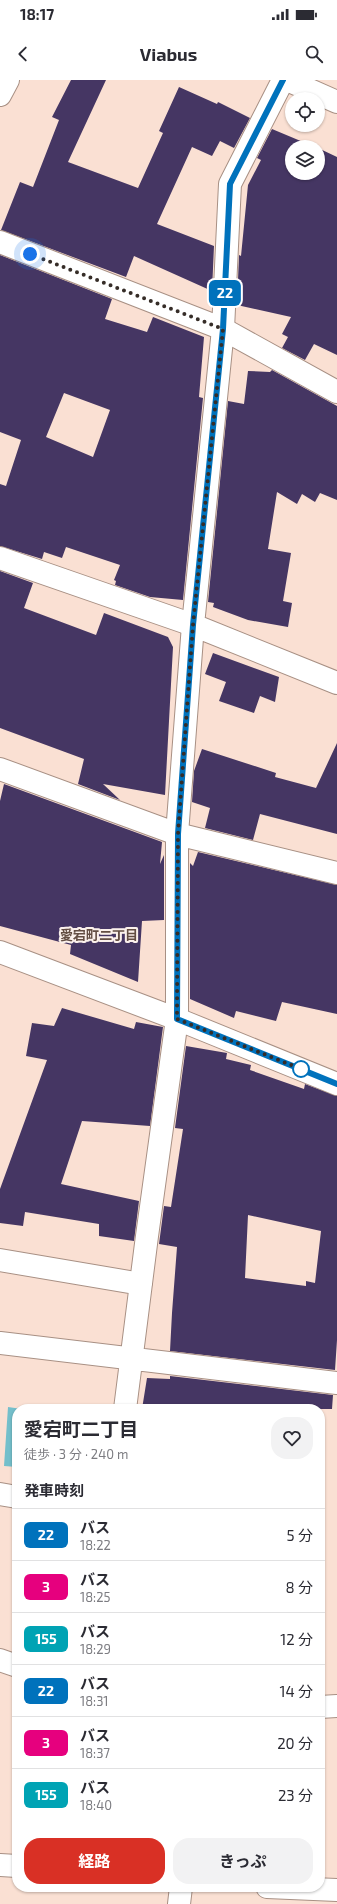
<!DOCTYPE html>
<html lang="ja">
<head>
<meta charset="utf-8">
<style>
	body { margin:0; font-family:"Exo 2","Noto Sans JP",sans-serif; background:#f2f2f3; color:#2b2b33; height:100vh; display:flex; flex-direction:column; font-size:15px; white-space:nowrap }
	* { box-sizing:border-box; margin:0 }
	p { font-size:13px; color:#7c7c81 }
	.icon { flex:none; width:22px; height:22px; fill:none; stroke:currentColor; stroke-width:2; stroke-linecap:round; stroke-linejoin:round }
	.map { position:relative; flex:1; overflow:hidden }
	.side { position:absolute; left:12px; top:1324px; width:313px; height:488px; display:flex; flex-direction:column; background:#fff; border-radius:16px; box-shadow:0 1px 3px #0004 }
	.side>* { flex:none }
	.badge { padding:0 8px; border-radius:6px; font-size:14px; line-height:26px }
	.buttons { position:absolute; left:285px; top:12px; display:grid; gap:8px }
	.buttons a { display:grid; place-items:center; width:40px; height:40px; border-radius:50%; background:#fff; box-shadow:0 1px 3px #0004; font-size:20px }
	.you { position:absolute; width:20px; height:20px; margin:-10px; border:3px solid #fff; border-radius:50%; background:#1a73e8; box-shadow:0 0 0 6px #1a73e833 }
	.map>.badge { position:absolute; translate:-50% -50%; box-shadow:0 0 0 2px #fff }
	h2 { padding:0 12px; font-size:15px; line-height:36px }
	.round { display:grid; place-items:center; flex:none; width:42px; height:42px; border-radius:16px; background:#f2f2f3 }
	.head { display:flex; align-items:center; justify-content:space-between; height:68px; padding:0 12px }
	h1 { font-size:19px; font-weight:700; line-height:30px }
	.action { display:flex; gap:8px; margin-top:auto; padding:8px 12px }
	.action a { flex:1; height:46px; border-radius:16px; background:#d93025; color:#fff; font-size:16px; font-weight:700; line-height:46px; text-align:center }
	.action a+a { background:#f2f2f3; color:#2b2b33 }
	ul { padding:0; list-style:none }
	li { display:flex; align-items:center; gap:12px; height:52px; padding:0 12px; border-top:1px solid #e1e1e2 }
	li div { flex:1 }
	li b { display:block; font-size:15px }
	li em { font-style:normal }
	li .badge { min-width:44px; font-weight:700; text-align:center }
	.status { display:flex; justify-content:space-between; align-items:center; height:28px; padding:0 20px; background:#fff; direction:ltr }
	.status svg { height:11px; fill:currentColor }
	header { display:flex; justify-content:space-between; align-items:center; height:52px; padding:0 12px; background:#fff; font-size:18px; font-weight:700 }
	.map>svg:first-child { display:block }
	.water { fill:#74bfcb }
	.building { fill:#453663; fill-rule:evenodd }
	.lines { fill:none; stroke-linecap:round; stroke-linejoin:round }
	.minor-casing { stroke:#a89084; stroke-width:24 }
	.tertiary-casing { stroke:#a89084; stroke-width:24 }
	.secondary-casing { stroke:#a89084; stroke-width:24 }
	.minor { stroke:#fff; stroke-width:22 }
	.tertiary { stroke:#fff; stroke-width:22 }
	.secondary { stroke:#fff; stroke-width:22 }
	.line-casing { stroke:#fff; stroke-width:9 }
	.line { stroke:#0072bc; stroke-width:6 }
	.walk { stroke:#362d28; stroke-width:4; stroke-dasharray:0 7.2 }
	.stop-dot { fill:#fff; stroke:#0072bc; stroke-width:2 }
	.labels { text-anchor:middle; stroke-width:4; stroke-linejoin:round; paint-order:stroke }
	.neighbourhood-label { font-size:13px; font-weight:bold; fill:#634e43; stroke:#fbf1ec }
</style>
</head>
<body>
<div class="status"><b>18:17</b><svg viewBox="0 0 49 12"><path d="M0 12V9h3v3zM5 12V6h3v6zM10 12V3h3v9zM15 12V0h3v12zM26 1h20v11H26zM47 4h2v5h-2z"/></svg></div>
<header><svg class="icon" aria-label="back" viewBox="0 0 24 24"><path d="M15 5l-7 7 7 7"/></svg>Viabus<svg class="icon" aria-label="search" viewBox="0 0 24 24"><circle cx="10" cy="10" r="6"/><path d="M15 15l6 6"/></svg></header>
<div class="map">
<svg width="337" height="1824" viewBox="0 0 337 1824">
	<rect width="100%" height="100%" fill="#fae0d3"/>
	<!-- water -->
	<path class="water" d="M 8,1327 L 22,1329 L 17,1329 L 17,1387 L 4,1386 Z"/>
	<!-- building -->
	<path class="building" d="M 71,0 L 106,0 L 68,82 L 138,108 L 163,53 L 159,51 L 179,7 L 217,24 L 218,22 L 250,38 L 234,68 L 220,61 L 212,76 L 192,67 L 157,144 L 214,166 L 212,211 L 134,176 L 126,197 L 1,150 L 20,102 L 33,107 L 59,40 L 52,37 Z
		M 272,49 L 315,67 L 292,67 L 292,93 L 318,93 L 318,68 L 337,77 L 337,275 L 314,264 L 305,280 L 282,268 L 288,257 L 282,254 L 291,237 L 237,225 L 239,175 L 241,176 L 248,105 L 261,80 L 257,78 Z
		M 0,175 L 112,219 L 105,239 L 147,252 L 153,237 L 204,257 L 199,317 L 203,318 L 183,520 L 150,517 L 115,505 L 116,501 L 114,500 L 120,485 L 66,467 L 62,478 L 44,472 L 42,479 L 0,466 L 0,404 L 6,406 L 21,360 L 0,352 ZM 64,313 L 110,330 L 93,377 L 46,357 Z
		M 272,290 L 337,326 L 337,420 L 320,413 L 315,422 L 302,414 L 297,424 L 277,412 L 268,469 L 291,473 L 283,521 L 292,523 L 288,547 L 248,540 L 213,527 L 214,523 L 208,522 L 228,321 L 244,324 L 248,291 L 270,292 Z
		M 0,491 L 33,503 L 24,528 L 96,555 L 104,533 L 168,557 L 173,567 L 165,715 L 103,704 L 120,720 L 78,704 L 84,679 L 0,648 Z
		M 213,573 L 279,597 L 275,622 L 260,616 L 254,633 L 219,621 L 226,602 L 205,594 Z
		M 337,663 L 337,754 L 260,734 L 253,760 L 205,748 L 210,728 L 192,722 L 194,691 L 202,669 L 276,693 L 275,697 L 316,708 Z
		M 4,704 L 162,762 L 160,784 L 164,775 L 164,840 L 142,841 L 138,902 L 70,874 L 71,865 L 0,846 L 0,721 Z
		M 198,772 L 337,805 L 337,934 L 282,922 L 276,941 L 236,931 L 234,938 L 190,919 L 190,783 L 193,786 Z
		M 62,928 L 134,949 L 136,942 L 163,947 L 150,1046 L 82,1041 L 61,1104 L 139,1121 L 134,1161 L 99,1156 L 99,1144 L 25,1132 L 23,1146 L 0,1143 L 0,1109 L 47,980 L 26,976 L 32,943 L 54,946 Z
		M 186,966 L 227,973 L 226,979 L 251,985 L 250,990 L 304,1009 L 305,1004 L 337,1016 L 337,1260 L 335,1290 L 170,1271 L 172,1233 L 177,1167 L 159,1164 L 164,1126 L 171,1127 L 183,1049 L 175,1048 ZM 248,1135 L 321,1151 L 315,1203 L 306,1201 L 306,1206 L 245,1198 Z
		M 170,1296 L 333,1315 L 332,1329 L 142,1329 L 147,1298 L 170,1299 Z"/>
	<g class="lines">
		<defs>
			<path id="minor" d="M 193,545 L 337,603
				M 0,689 L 177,754 L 337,793
				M 0,1180 L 141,1204
				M 0,1263 L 337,1303
				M 125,1329 L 147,1156 L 177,939 L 177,754 L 193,545 L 223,249 L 337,312
				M 0,1414 L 17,1417
				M 0,1785 L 17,1786
				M 267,1807 L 337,1810"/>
			<path id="tertiary" d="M 0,15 L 8,0
				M 0,162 L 223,249 L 230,104 L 283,0
				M 0,478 L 193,545
				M 0,872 L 177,939 L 337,1004
				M 0,1580 L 17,1586
				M 320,1627 L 337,1626
				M 179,1824 L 181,1807"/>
			<path id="secondary" d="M 287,0 L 337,22"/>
		</defs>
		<!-- minor casing -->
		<use href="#minor" class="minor-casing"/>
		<!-- tertiary casing -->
		<use href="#tertiary" class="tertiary-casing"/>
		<!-- secondary casing -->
		<use href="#secondary" class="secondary-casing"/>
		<!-- minor -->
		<use href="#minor" class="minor"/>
		<!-- tertiary -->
		<use href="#tertiary" class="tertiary"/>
		<!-- secondary -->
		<use href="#secondary" class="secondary"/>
	</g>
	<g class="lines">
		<defs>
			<path id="line" d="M 283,0 L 230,104 L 223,249 L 193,545 L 178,754 L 177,939 L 337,1004"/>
		</defs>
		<!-- line casing -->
		<use href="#line" class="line-casing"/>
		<!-- line -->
		<use href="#line" class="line"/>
		<!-- walk -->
		<path class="walk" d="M 30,174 L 223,249 L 193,545 L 178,754 L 177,939 L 301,989"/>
	</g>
	<!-- markers -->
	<circle class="stop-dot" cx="301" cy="989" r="8"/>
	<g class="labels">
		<!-- neighbourhood labels -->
		<g class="neighbourhood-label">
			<text x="99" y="860">愛宕町二丁目</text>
		</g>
	</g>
</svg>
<div class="buttons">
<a><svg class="icon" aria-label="locate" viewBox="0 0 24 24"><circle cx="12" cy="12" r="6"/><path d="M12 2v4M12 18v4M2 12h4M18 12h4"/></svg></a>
<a><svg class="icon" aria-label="layers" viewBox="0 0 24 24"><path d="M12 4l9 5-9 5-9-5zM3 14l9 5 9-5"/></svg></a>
</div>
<div class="you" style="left:30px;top:174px"></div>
<b class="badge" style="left:225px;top:213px;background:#0072bc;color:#fff">22</b>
<section class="side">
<div class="head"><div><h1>愛宕町二丁目</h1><p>徒歩 · 3 分 · 240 m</p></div><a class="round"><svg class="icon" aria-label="heart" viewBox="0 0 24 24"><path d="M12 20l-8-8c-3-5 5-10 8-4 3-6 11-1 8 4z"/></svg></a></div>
<h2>発車時刻</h2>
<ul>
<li><span class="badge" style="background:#0072bc;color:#fff">22</span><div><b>バス</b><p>18:22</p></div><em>5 分</em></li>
<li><span class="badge" style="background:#e6007e;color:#fff">3</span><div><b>バス</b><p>18:25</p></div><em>8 分</em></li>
<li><span class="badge" style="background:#00a3b4;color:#fff">155</span><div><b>バス</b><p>18:29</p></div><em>12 分</em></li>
<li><span class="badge" style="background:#0072bc;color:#fff">22</span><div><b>バス</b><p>18:31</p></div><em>14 分</em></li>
<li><span class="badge" style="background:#e6007e;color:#fff">3</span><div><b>バス</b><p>18:37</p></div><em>20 分</em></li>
<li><span class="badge" style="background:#00a3b4;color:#fff">155</span><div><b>バス</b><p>18:40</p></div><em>23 分</em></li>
</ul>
<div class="action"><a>経路</a><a>きっぷ</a></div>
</section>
</div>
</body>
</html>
